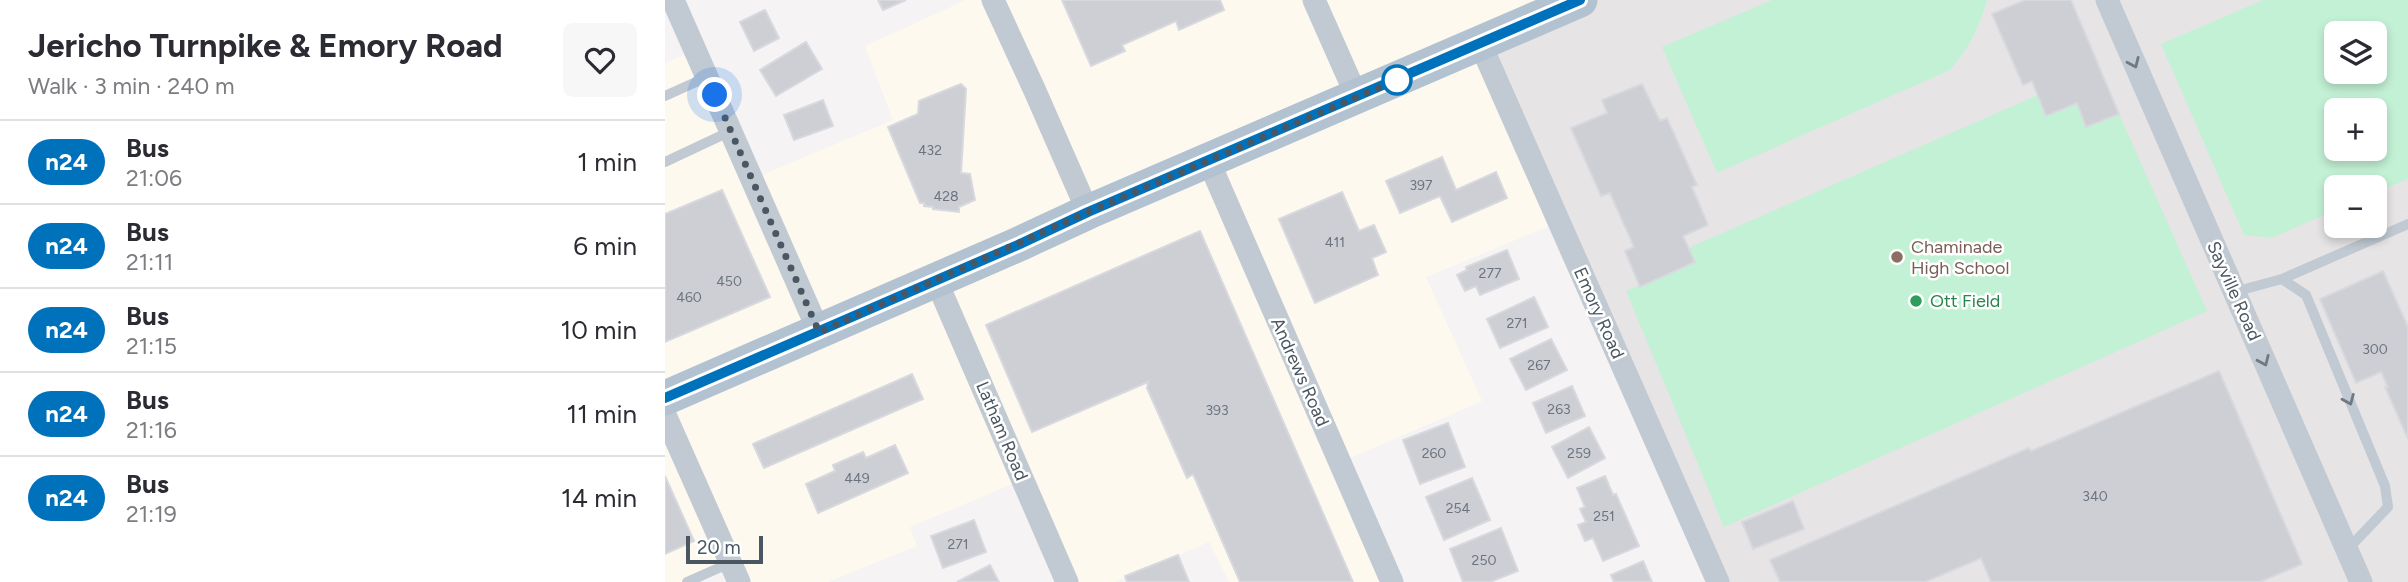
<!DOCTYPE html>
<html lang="en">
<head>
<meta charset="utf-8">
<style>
	body { margin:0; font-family:Figtree,sans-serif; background:#f7f7f7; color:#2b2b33; height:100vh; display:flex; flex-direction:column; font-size:26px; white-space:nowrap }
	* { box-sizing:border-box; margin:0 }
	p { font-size:23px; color:#7c7c81 }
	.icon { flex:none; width:38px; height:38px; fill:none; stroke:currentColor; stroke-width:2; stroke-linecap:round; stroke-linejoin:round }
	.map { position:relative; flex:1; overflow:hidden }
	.side { display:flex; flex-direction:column; background:#fff; width:665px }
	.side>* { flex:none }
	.badge { padding:0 14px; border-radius:23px; font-size:24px; line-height:46px }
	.controls { position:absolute; left:1659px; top:21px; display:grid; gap:14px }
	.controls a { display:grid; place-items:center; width:63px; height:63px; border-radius:10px; background:#fff; box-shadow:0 4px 10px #0003; font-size:35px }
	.scale { position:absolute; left:21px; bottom:18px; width:77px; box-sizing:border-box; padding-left:7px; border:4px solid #4a5661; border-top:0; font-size:19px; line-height:24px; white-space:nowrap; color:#4a5661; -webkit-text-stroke:5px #fff; paint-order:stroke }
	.you { position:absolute; width:35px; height:35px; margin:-18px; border:5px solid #fff; border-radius:50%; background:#1a73e8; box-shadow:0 0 0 10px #1a73e833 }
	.map>.badge { position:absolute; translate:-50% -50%; box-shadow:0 0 0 4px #fff }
	.round { display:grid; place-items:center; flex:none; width:74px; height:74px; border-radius:10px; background:#f7f7f7 }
	.summary { display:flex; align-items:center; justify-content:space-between; height:119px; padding:0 28px }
	h1 { font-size:33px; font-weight:700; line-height:52px }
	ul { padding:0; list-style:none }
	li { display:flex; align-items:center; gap:21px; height:84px; padding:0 28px; border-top:2px solid #e1e1e2 }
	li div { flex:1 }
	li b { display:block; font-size:26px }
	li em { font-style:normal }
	li .badge { min-width:77px; font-weight:700; text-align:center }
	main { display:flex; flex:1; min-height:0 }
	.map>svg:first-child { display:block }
	.commercial { fill:#fdf9ef }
	.education { fill:#e6e4e5; fill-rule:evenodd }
	.green { fill:#c3f1d5; fill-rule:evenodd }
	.building { fill:#cdcfd5; stroke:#d7d9de; stroke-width:2 }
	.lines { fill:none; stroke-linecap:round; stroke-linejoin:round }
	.service { stroke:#c1cad2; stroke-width:10 }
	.minor { stroke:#c1cad2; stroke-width:23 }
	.primary { stroke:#b3c2d1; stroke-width:35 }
	.oneway { stroke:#6e7983 }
	.line-casing { stroke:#fff; stroke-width:16 }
	.line { stroke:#0072bc; stroke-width:10 }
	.walk { stroke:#4a5661; stroke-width:7; stroke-dasharray:0 12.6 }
	.stop-dot { fill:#fff; stroke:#0072bc; stroke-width:3.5 }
	.education-dot { fill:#8d6e63; stroke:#fff; stroke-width:2.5 }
	.leisure-dot { fill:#2e9e5b; stroke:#fff; stroke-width:2.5 }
	.labels { text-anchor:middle; stroke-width:5; stroke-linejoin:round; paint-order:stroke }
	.number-label { font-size:14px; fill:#6b747e }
	.education-label { font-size:18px; fill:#785e54; stroke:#fff; text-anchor:start }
	.street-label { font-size:18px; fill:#4a5661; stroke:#fff }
	.leisure-label { font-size:18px; fill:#27864d; stroke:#fff; text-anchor:start }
</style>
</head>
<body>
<main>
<section class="side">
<div class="summary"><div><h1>Jericho Turnpike &amp; Emory Road</h1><p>Walk · 3 min · 240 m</p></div><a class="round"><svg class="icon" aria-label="heart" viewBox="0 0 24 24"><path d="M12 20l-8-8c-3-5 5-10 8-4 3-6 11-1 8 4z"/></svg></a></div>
<ul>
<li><span class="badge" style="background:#0072bc;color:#fff">n24</span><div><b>Bus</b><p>21:06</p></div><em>1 min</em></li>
<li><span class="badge" style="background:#0072bc;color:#fff">n24</span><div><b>Bus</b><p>21:11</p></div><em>6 min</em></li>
<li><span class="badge" style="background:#0072bc;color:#fff">n24</span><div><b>Bus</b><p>21:15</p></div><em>10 min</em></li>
<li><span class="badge" style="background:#0072bc;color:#fff">n24</span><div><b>Bus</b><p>21:16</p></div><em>11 min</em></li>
<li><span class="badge" style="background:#0072bc;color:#fff">n24</span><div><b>Bus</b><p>21:19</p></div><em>14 min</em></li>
</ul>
</section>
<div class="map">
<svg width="1743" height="582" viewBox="0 0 1743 582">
	<rect width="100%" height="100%" fill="#f5f3f3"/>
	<!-- commercial -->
	<path class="commercial" d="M 301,0 L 915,0 L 894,222 L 761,277 L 817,401 L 676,462 L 728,582 L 564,582 L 544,542 L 450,582 L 402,582 L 357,480 L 245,527 L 252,546 L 163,582 L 74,582 L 66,564 L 22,582 L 0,582 L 0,63 L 30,50 L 87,179 L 228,120 L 200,46 Z"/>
	<!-- education -->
	<path class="education" d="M 915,0 L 1743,0 L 1743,582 L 1053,582 L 815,43 ZM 1671,33 L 1710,33 L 1710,72 L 1671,72 ZM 1671,110 L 1710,110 L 1710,149 L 1671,149 ZM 1671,187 L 1710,187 L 1710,226 L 1671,226 Z"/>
	<!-- green -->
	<path class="green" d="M 1107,0 L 1322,0 C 1314,27 1304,49 1285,70 L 1052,173 L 997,47 Z
		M 1598,0 L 1743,0 L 1743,179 L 1710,193 L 1710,187 L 1671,187 L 1671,210 L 1606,238 L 1579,235 L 1496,44 ZM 1710,33 L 1710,72 L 1671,72 L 1671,33 ZM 1710,110 L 1710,149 L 1671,149 L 1671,110 Z
		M 1373,95 L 1412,103 L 1421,127 L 1454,114 L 1542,311 L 1059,527 L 961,291 L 1029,262 L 1023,248 Z"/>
	<!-- building -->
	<path class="building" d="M 213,0 L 241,0 L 218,10 Z
		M 397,0 L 555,0 L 559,10 L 514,30 L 511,21 L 457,45 L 460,51 L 426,66 Z
		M 1360,0 L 1406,0 L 1454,114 L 1421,127 L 1412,103 L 1381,116 L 1367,81 L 1358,85 L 1327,14 Z
		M 100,10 L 114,38 L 89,51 L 75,22 Z
		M 141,42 L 157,69 L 111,96 L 95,70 Z
		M 296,84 L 301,89 L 296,173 L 305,174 L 310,200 L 294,207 L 294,212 L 268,209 L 268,207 L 259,206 L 259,203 L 255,203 L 223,127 L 253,114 L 254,101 Z
		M 977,84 L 995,121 L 1002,118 L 1032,185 L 1027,187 L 1043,225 L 1018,236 L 1030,262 L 975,287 L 960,251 L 969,247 L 945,193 L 936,196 L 906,128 L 942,113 L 937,100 Z
		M 158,100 L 168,126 L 129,140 L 119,115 Z
		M 777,157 L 791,190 L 831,172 L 842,198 L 787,222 L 775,196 L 735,213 L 721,181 Z
		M 57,190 L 105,297 L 0,342 L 0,214 Z
		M 677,192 L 694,231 L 709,225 L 721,252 L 707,258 L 713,275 L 650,303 L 614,219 Z
		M 535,231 L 688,582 L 575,582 L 528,474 L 522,478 L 482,388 L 483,382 L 367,432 L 321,325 Z
		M 842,250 L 854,279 L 815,295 L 811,286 L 800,291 L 792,275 L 802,270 L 801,267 Z
		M 1718,271 L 1743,327 L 1743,439 L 1720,387 L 1723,387 L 1716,372 L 1691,383 L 1655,299 Z
		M 869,297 L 883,327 L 835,348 L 822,319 Z
		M 886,339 L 902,370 L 861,390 L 845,359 Z
		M 1554,371 L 1637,564 L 1595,582 L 1326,582 L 1316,558 L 1260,582 L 1115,582 L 1105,560 L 1364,448 L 1366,451 Z
		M 247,374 L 258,399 L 99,468 L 88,444 Z
		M 907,386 L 920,416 L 881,433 L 868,403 Z
		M 783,423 L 800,467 L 755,484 L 738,440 Z
		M 924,427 L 940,458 L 903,478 L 887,447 Z
		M 230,445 L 243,473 L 153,513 L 141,484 L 170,471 L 168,465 L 198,452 L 201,458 Z
		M 0,476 L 29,541 L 0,554 Z
		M 940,476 L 948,495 L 951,494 L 974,546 L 938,561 L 928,538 L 920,541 L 913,525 L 921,522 L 915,509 L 920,507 L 912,488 Z
		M 807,478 L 825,520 L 779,540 L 761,497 Z
		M 1128,501 L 1139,529 L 1088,549 L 1077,522 Z
		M 309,520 L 321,552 L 278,568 L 266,536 Z
		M 836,528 L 853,571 L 825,582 L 798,582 L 785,549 Z
		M 513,555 L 524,582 L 462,582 L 460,576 Z
		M 978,561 L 987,582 L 949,582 L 946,575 Z
		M 325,565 L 334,582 L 292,582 Z"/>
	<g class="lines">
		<!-- service -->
		<path class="service" d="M 0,96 L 42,77
			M 0,162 L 66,131
			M 1617,279 L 1641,295 L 1720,486 L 1723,507 L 1682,550
			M 1569,292 L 1617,279 L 1743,224
			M 22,582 L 65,563"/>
		<!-- minor -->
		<path class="minor" d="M 8,0 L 154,332
			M 328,0 L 370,91 L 423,212
			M 649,0 L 692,97
			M 1442,0 L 1696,582
			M 815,43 L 1053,582
			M 544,162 L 727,582
			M 271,280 L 402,582
			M 0,415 L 74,582"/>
		<!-- primary -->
		<path class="primary" d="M 0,398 L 354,244 L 423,212 L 915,0"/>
	</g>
	<!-- one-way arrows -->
	<defs><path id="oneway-chevron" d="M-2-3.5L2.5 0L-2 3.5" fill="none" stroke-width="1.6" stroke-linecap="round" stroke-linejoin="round" transform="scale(1.75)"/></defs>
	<g class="oneway">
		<use href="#oneway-chevron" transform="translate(1469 63) rotate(66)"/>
		<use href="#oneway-chevron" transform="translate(1599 361) rotate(66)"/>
		<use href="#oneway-chevron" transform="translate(1684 400) rotate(67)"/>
	</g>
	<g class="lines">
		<defs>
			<path id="line" d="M 0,398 L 355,244 L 423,212 L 915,0"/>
		</defs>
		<!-- line casing -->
		<use href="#line" class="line-casing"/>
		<!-- line -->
		<use href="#line" class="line"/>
		<!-- walk -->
		<path class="walk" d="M 50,95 L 154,332 L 423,212 L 741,76 L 732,80"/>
	</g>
	<!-- markers -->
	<circle class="stop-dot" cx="732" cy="80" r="14"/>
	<circle class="education-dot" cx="1232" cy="257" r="7"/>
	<circle class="leisure-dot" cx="1251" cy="301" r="7"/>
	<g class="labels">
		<!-- number labels -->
		<g class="number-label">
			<text x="265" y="155">432</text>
			<text x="756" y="190">397</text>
			<text x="281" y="201">428</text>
			<text x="670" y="247">411</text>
			<text x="825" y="278">277</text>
			<text x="64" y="286">450</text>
			<text x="24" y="302">460</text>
			<text x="852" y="328">271</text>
			<text x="1710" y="354">300</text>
			<text x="874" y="370">267</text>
			<text x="894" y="414">263</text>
			<text x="552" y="415">393</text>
			<text x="769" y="458">260</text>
			<text x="914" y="458">259</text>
			<text x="192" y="483">449</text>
			<text x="1430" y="501">340</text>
			<text x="793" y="513">254</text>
			<text x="939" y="521">251</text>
			<text x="293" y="549">271</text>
			<text x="819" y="565">250</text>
		</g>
		<!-- education labels -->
		<g class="education-label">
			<text x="1246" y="253">Chaminade<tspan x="1246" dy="21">High School</tspan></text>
		</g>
		<!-- street labels -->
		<g class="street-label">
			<text transform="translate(1569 291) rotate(66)" y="6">Sayville Road</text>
			<text transform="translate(934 313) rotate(66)" y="6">Emory Road</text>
			<text transform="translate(635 372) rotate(66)" y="6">Andrews Road</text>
			<text transform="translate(337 431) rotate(67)" y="6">Latham Road</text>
		</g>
		<!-- leisure labels -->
		<g class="leisure-label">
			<text x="1265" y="307">Ott Field</text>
		</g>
	</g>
</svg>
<div class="controls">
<a><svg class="icon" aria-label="layers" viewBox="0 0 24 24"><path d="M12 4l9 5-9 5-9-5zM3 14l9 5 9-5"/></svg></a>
<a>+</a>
<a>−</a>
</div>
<div class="scale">20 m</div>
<div class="you" style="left:50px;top:95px"></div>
</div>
</main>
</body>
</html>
